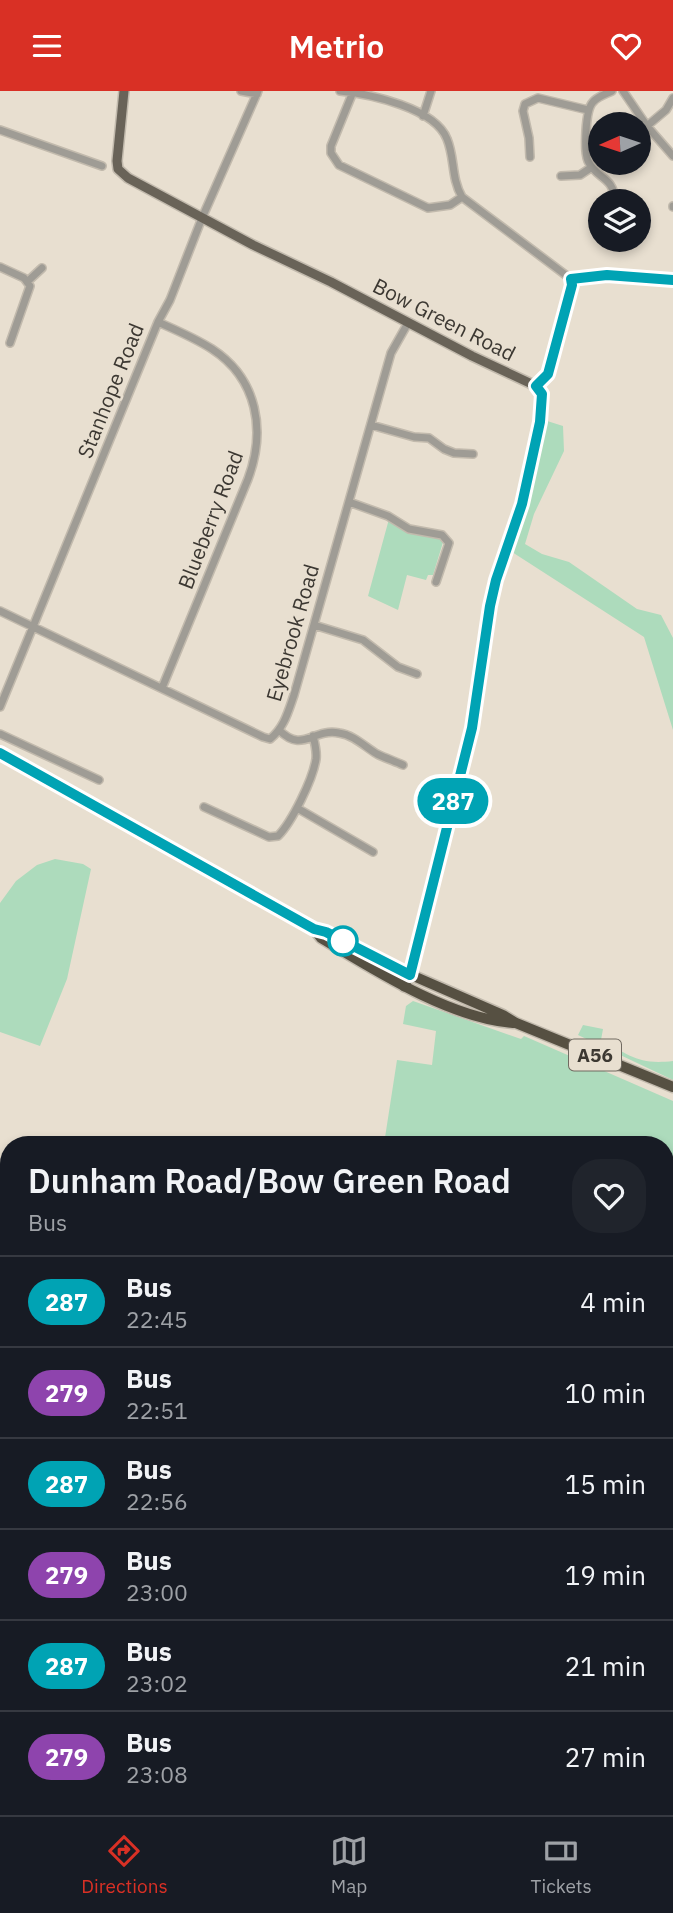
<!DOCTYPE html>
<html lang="en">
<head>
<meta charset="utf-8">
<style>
	body { margin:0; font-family:"IBM Plex Sans",sans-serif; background:#20242c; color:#f1f3f6; height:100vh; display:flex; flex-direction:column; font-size:26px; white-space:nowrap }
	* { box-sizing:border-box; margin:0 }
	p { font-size:23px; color:#9ea1a6 }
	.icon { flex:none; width:38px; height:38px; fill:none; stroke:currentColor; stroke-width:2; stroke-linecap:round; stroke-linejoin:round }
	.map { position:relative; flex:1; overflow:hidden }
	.details { position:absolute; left:0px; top:1045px; width:674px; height:681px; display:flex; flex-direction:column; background:#171b24; border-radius:28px 28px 0 0; box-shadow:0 4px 10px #0003 }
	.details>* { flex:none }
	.badge { padding:0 14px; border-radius:23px; font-size:24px; line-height:46px }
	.needle { width:46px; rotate:267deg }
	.buttons { position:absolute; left:588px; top:21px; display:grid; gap:14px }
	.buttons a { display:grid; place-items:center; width:63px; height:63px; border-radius:50%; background:#171b24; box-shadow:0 4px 10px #0003; font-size:35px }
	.map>.badge { position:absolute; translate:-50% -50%; box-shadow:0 0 0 4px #fff }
	.round { display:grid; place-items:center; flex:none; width:74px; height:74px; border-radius:28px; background:#20242c }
	.headline { display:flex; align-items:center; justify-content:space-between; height:119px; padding:0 28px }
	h1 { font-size:33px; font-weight:600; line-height:52px }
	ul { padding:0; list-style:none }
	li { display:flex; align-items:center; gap:21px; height:91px; padding:0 28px; border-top:2px solid #363941 }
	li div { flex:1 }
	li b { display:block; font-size:26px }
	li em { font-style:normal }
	li .badge { min-width:77px; font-weight:700; text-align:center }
	header { display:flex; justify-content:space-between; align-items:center; height:91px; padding:0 28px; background:#d93025; color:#fff; font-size:32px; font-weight:600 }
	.menu { display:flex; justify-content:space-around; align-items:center; height:98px; border-top:2px solid #363941; background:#171b24; font-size:19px; color:#9ea1a6 }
	.menu a { display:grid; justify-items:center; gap:4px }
	.menu .current { color:#d93025 }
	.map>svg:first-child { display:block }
	.green { fill:#addbbc }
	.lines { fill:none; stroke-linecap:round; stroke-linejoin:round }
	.river { stroke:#4fbbbc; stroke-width:10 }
	.minor-casing { stroke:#c2baad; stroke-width:10 }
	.major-casing { stroke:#c2baad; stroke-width:12 }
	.highway-casing { stroke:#c2baad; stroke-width:13 }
	.minor { stroke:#9f9c95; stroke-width:7 }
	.major { stroke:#696358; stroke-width:9 }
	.highway { stroke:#565042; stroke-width:10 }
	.line-casing { stroke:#fff; stroke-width:16 }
	.line { stroke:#00a3b4; stroke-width:10 }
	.stop-dot { fill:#fff; stroke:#00a3b4; stroke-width:3.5 }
	.labels { text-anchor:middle; stroke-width:5; stroke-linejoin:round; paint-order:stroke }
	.shield { fill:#e8dfd0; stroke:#706a61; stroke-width:2 }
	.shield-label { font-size:19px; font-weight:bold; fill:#3c3832 }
	.street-label { font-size:21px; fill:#3c3832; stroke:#e8dfd0 }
</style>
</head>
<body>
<header><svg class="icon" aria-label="menu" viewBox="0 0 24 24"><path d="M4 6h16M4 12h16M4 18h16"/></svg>Metrio<svg class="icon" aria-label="heart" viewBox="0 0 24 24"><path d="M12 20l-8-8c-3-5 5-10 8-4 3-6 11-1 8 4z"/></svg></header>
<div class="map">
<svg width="673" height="1724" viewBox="0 0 673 1724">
	<rect width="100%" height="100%" fill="#e8dfd0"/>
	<!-- green -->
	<path class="green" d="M 544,329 L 563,335 L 564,360 L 534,423 L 525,453 L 542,463 L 569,471 L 637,518 L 661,524 L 673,547 L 673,639 L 644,546 L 512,461 Z
		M 389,428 L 405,439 L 439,445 L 444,448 L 433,484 L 428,484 L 426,489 L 407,484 L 398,519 L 368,505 Z
		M 55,768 L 83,773 L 91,778 L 67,888 L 40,955 L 0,941 L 0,812 L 16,790 L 37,774 Z
		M 413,910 L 521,948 L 524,945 L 673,1010 L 673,1427 L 665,1432 L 665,1054 L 384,1053 L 397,969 L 432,974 L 436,940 L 403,933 L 406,915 Z
		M 583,934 L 603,938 L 601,949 C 630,964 637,974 673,970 L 673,989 L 578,944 Z
		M 0,1108 L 9,1112 L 9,1204 L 0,1201 Z
		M 0,1204 L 9,1207 L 9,1717 L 316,1717 L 317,1724 L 0,1724 Z
		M 673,1446 L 673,1708 L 665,1709 L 665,1455 Z"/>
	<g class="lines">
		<!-- river -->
		<path class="river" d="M 665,1440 L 673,1435
			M 498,1724 L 504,1717"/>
		<defs>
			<path id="minor" d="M 241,0 L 257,3
				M 340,0 C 370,3 435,17 447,48 C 455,67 451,87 462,106 L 571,188
				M 612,0 C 606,3 598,5 593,11 C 585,19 584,60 588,70 C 596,88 614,85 615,110
				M 623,0 L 647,35 L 673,65
				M 353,1 L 331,55 L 331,62 L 339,74 L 428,117 L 450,114 L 462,106
				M 423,25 L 431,0
				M 647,35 L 666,19 L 673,7
				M 0,39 L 102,75
				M 530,66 L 529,47 L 523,20 L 525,13 L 538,7 L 588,19
				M 561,85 L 580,84 L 592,76
				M 673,116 L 673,115
				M 0,176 L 24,187 L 30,195 L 10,252
				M 571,188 L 607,184 L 673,189
				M 27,191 L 42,177
				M 158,231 C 176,239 195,247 212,258 C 258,288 266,340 248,388 L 162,597
				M 536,295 L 548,283 L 572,194 L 571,188
				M 371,334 L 414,346 L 429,347 L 444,358 L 454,362 L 473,363
				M 349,411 L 388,425 L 409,438 L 442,444 L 449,452 L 436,491
				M 0,520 L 263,646 L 270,648 C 284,637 288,621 294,604 L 391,262 L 408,232
				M 314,534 L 363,549 L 398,576 L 417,583
				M 0,616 L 158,231 L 170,209 L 202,127 L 258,0
				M 279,639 C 303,663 312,637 339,642 C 354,644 365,656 377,663 C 385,667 394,670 403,674
				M 0,643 L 99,689
				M 204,716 L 269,746 L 278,745 C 292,731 313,688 316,668 C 317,660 315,653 313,645
				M 297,717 L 373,761"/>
			<path id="major" d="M 124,0 L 117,70 L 118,78 L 128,87 L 253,154 L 331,191 L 472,265 L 536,295 L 542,303 L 540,331 L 522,413 L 496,489 L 490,515 L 472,637 L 410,884 L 404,896"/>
			<path id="highway" d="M 0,662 L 314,838 L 326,841 L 386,873 L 503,924 L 516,932 L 673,996
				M 314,838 L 321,847 C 376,880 449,927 513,932"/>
		</defs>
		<!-- minor casing -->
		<use href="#minor" class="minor-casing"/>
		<!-- major casing -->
		<use href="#major" class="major-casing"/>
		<!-- highway casing -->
		<use href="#highway" class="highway-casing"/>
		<!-- minor -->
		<use href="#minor" class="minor"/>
		<!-- major -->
		<use href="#major" class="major"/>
		<!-- highway -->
		<use href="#highway" class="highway"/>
	</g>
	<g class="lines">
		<defs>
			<path id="line" d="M 0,662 L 314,838 L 326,841 L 410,884 L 472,637 L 490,515 L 496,489 L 522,413 L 540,331 L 542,303 L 536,295 L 548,283 L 572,194 L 571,188 L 607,184 L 673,189"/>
		</defs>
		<!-- line casing -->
		<use href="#line" class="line-casing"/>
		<!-- line -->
		<use href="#line" class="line"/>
	</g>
	<!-- markers -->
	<circle class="stop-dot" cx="343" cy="850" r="14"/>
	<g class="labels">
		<!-- shield labels -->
		<rect class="shield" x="569" y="948.5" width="52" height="31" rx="5"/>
		<g class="shield-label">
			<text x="595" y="971">A56</text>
		</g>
		<!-- street labels -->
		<g class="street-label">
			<text transform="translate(444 229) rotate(27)" y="7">Bow Green Road</text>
			<text transform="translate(111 300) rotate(-68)" y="7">Stanhope Road</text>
			<text transform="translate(211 429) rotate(-69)" y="7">Blueberry Road</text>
			<text transform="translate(293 542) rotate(-74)" y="7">Eyebrook Road</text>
		</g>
	</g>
</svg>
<div class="buttons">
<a><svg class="needle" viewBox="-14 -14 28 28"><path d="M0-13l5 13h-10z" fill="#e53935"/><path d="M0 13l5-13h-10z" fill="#9ea1a6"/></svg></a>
<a><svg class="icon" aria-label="layers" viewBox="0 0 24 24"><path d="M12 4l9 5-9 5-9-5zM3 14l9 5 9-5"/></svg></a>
</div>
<b class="badge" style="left:453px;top:710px;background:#00a3b4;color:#fff">287</b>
<section class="details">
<div class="headline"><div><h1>Dunham Road/Bow Green Road</h1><p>Bus</p></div><a class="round"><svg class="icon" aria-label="heart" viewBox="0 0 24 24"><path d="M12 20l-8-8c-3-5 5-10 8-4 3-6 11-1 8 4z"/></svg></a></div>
<ul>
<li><span class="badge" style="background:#00a3b4;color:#fff">287</span><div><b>Bus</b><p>22:45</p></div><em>4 min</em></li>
<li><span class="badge" style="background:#8e44ad;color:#fff">279</span><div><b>Bus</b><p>22:51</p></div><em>10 min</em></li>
<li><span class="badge" style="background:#00a3b4;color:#fff">287</span><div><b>Bus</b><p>22:56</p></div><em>15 min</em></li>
<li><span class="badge" style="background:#8e44ad;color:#fff">279</span><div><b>Bus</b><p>23:00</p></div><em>19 min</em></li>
<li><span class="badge" style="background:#00a3b4;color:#fff">287</span><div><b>Bus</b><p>23:02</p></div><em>21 min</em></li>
<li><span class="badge" style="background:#8e44ad;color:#fff">279</span><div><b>Bus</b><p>23:08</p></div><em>27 min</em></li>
</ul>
</section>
</div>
<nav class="menu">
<a class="current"><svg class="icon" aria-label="directions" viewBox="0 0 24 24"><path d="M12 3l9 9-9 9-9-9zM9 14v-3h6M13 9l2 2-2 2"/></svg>Directions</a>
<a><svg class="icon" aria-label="map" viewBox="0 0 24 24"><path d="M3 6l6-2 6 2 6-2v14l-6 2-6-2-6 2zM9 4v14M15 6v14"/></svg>Map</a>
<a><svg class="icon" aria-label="tickets" viewBox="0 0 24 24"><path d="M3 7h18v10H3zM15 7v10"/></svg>Tickets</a>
</nav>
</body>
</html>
